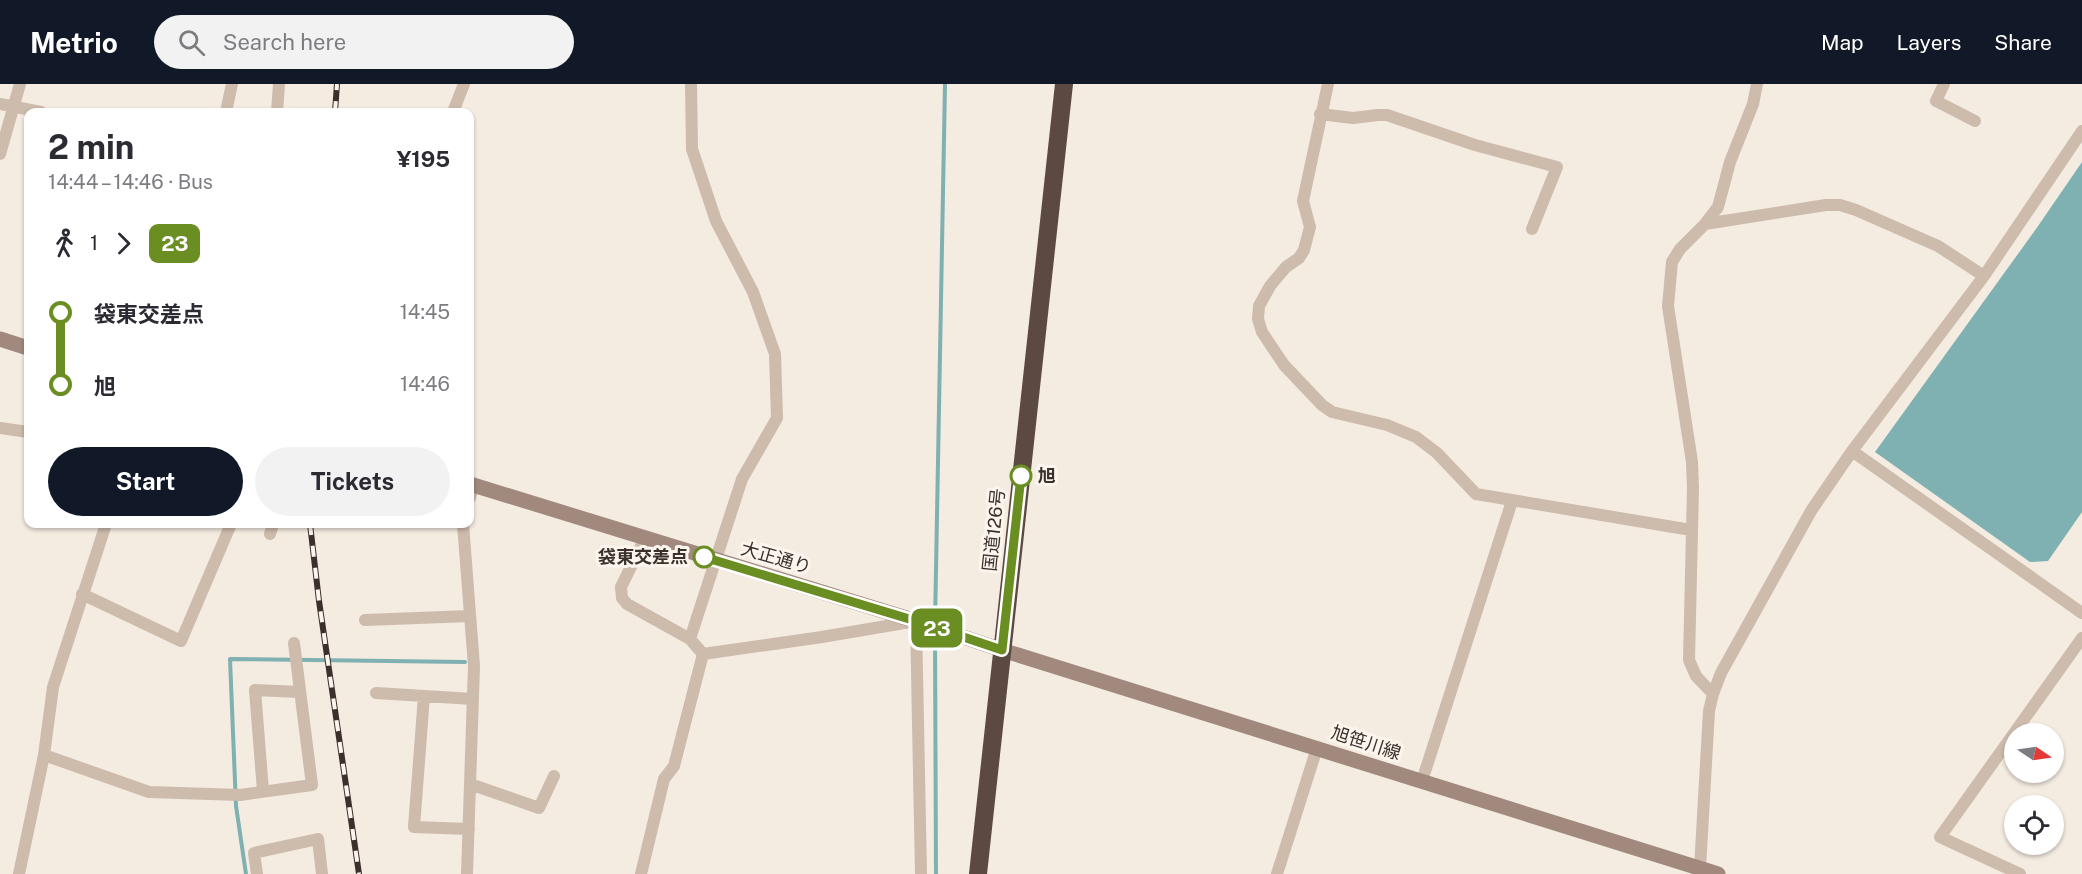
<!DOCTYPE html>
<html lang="en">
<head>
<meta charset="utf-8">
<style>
	body { margin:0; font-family:"Public Sans","Noto Sans JP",sans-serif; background:#f2f2f3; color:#2b2b33; height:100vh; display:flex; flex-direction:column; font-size:22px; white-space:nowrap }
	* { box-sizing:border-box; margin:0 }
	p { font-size:20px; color:#7c7c81 }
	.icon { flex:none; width:33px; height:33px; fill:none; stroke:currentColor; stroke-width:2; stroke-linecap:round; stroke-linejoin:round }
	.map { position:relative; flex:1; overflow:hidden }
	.side { position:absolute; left:24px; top:24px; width:450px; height:420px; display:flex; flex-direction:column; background:#fff; border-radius:12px; box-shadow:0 2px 4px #0004 }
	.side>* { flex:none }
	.badge { padding:0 12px; border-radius:9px; font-size:21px; line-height:39px }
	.needle { width:39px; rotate:103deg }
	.fabs { position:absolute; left:2004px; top:639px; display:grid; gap:12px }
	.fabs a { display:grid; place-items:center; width:60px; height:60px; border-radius:50%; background:#fff; box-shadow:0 2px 4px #0004; font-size:30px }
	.map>.badge { position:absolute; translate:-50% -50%; box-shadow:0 0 0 3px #fff }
	.legs { display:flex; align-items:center; gap:9px; height:66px; padding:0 24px; font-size:20px }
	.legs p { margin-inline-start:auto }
	.summary { display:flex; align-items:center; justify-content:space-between; height:102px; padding:0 24px }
	h1 { font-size:33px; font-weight:700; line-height:45px }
	.primary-button { display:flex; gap:12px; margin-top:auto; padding:12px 24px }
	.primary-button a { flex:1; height:69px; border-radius:36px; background:#111827; color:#fff; font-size:24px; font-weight:700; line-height:69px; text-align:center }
	.primary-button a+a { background:#f2f2f3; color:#2b2b33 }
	ul { padding:0 24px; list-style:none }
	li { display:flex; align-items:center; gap:21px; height:72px; font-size:22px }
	li i { display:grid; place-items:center; width:9px; height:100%; margin:0 8px; background:currentColor }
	li i::after { content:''; width:15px; height:15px; margin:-8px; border:4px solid; border-radius:50%; background:#fff }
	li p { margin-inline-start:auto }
	li:first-child i { background:linear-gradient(#0000 50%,currentColor 0) }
	li:last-child i { background:linear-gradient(currentColor 50%,#0000 0) }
	header { display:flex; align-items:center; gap:36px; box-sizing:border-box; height:84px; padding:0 30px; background:#111827; color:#fff }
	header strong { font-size:28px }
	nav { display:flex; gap:33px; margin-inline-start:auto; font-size:21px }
	.search { width:420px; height:54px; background:#f2f2f3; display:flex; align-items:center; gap:15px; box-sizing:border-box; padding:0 21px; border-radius:33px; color:#7c7c81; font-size:22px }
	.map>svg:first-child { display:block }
	.water { fill:#7fb0b2 }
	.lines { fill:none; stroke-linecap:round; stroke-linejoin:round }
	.stream { stroke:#7fb0b2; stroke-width:4 }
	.street { stroke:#cdbbac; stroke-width:12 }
	.secondary { stroke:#a18a7d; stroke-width:15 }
	.highway { stroke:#5c4a42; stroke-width:18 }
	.rail-casing { stroke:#3b302b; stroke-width:6 }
	.rail { stroke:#fbf5ee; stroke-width:4; stroke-dasharray:11; stroke-linecap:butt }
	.line-1-casing { stroke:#fff; stroke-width:14 }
	.line-1 { stroke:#6b8e23; stroke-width:9 }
	.stop-1-dot { fill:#fff; stroke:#6b8e23; stroke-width:3 }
	.labels { text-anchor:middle; stroke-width:6; stroke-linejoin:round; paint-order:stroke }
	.stop-label { font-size:18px; font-weight:bold; fill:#3b302b; stroke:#fbf5ee; text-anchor:start }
	.street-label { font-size:18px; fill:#3b302b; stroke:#fbf5ee }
</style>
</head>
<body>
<header>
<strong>Metrio</strong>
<div class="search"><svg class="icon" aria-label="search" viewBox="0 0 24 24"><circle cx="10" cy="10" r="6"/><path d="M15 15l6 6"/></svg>Search here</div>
<nav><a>Map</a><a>Layers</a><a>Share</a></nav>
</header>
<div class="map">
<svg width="2082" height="790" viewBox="0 0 2082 790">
	<rect width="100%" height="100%" fill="#f4ebe1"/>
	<!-- water -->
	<path class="water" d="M 2082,78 L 2082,428 L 2048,477 L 2030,478 L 1875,368 L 2036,145 Z"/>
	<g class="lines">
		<!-- stream -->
		<path class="stream" d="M 935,540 L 945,0
			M 935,548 L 936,790
			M 246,790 L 236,722 L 230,575 L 465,578"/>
		<!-- street -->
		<path class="street" d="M 1328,0 L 1303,117 L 1310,143 L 1304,166 L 1299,174 L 1286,183 L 1270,202 L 1259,222 L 1258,235 L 1262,248 L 1284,281 L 1322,321 L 1332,328 L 1387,341 L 1416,353 L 1437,369 L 1476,410 L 1691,446
			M 1944,0 L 1936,17 L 1975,37
			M 0,20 L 41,28
			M 226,28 L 232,0
			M 277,28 L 279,0
			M 453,28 L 464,0
			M 1320,30 L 1353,34 L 1378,31 L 1387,31 L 1475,61 L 1557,83 L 1532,145
			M 0,70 L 20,0
			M 1705,140 L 1826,121 L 1840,121 L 1856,126 L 1938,162 L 1984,192
			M 0,344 L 28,348
			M 1852,367 L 2082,529
			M 470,414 L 473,401
			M 463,440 L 474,582 L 467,790
			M 270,450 L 273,440
			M 645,454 L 621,503 L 622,514 L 627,520 L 690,555 L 703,570 L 822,553 L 916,537 L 921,790
			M 82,510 L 181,557 L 231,440
			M 365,536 L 470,532
			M 690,555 L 742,395 L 777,334 L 775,270 L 753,208 L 716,137 L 692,65 L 691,0
			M 376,609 L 473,615
			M 1713,610 L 1696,592 L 1689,576 L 1693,404 L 1692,378 L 1668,222 L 1672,178 L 1680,165 L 1705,140 L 1718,123 L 1730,78 L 1753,20 L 1757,0
			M 424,612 L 414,743 L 469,745
			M 44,671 L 149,708 L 240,711 L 312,701 L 294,559
			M 1422,697 L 1512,417
			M 470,700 L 539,724 L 554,692
			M 263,707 L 255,606 L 299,608
			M 1700,784 L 1709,627 L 1713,610 L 1721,589 L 1811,427 L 1852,367 L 1984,192 L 2082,47
			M 19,790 L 44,671 L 53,603 L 106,440
			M 257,790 L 254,769 L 318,755 L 322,790
			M 641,790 L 664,695 L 674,682 L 703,570
			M 1277,790 L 1317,664
			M 2020,790 L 1940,753 L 2082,554"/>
		<!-- secondary -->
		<path class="secondary" d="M 0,255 L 28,264
			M 470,400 L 916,537 L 1002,566 L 1718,790"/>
		<!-- highway -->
		<path class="highway" d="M 978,790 L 1064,0"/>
		<defs>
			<path id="rail" d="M 335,28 L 337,0
				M 310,440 L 319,517 L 359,790"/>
		</defs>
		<!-- rail casing -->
		<use href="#rail" class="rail-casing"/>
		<!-- rail -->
		<use href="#rail" class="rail"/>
	</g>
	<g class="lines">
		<defs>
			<path id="line-1" d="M 704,473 L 916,537 L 1002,566 L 1021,392"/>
		</defs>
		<!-- line-1 casing -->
		<use href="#line-1" class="line-1-casing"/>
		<!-- line-1 -->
		<use href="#line-1" class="line-1"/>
	</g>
	<!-- markers -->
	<g class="stop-1-dot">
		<circle cx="1021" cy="392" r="10"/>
		<circle cx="704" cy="473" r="10"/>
	</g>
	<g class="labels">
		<!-- stop labels -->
		<g class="stop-label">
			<text x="1038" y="398">旭</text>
			<text x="688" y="479" text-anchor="end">袋東交差点</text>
		</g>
		<!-- street labels -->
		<g class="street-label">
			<text transform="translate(994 446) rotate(-84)" y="6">国道126号</text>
			<text transform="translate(776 474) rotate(16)" y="6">大正通り</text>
			<text transform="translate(1366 659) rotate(18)" y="6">旭笹川線</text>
		</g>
	</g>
</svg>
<div class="fabs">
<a><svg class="needle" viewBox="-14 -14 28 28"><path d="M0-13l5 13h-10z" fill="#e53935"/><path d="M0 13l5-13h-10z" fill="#7c7c81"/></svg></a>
<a><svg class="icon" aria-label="locate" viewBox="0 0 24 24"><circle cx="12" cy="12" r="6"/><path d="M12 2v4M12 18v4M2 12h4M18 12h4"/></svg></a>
</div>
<b class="badge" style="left:937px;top:544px;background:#6b8e23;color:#fff">23</b>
<section class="side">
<div class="summary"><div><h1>2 min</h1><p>14:44 – 14:46 · Bus</p></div><b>¥195</b></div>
<div class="legs"><svg class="icon" aria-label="walk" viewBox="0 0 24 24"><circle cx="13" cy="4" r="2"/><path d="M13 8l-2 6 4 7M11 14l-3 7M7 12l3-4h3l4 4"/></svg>1<svg class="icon" aria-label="forward" viewBox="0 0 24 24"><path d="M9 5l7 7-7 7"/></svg><b class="badge" style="background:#6b8e23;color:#fff">23</b></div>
<ul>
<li><i style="color:#6b8e23"></i><b>袋東交差点</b><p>14:45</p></li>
<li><i style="color:#6b8e23"></i><b>旭</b><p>14:46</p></li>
</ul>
<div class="primary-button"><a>Start</a><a>Tickets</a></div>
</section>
</div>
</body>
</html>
